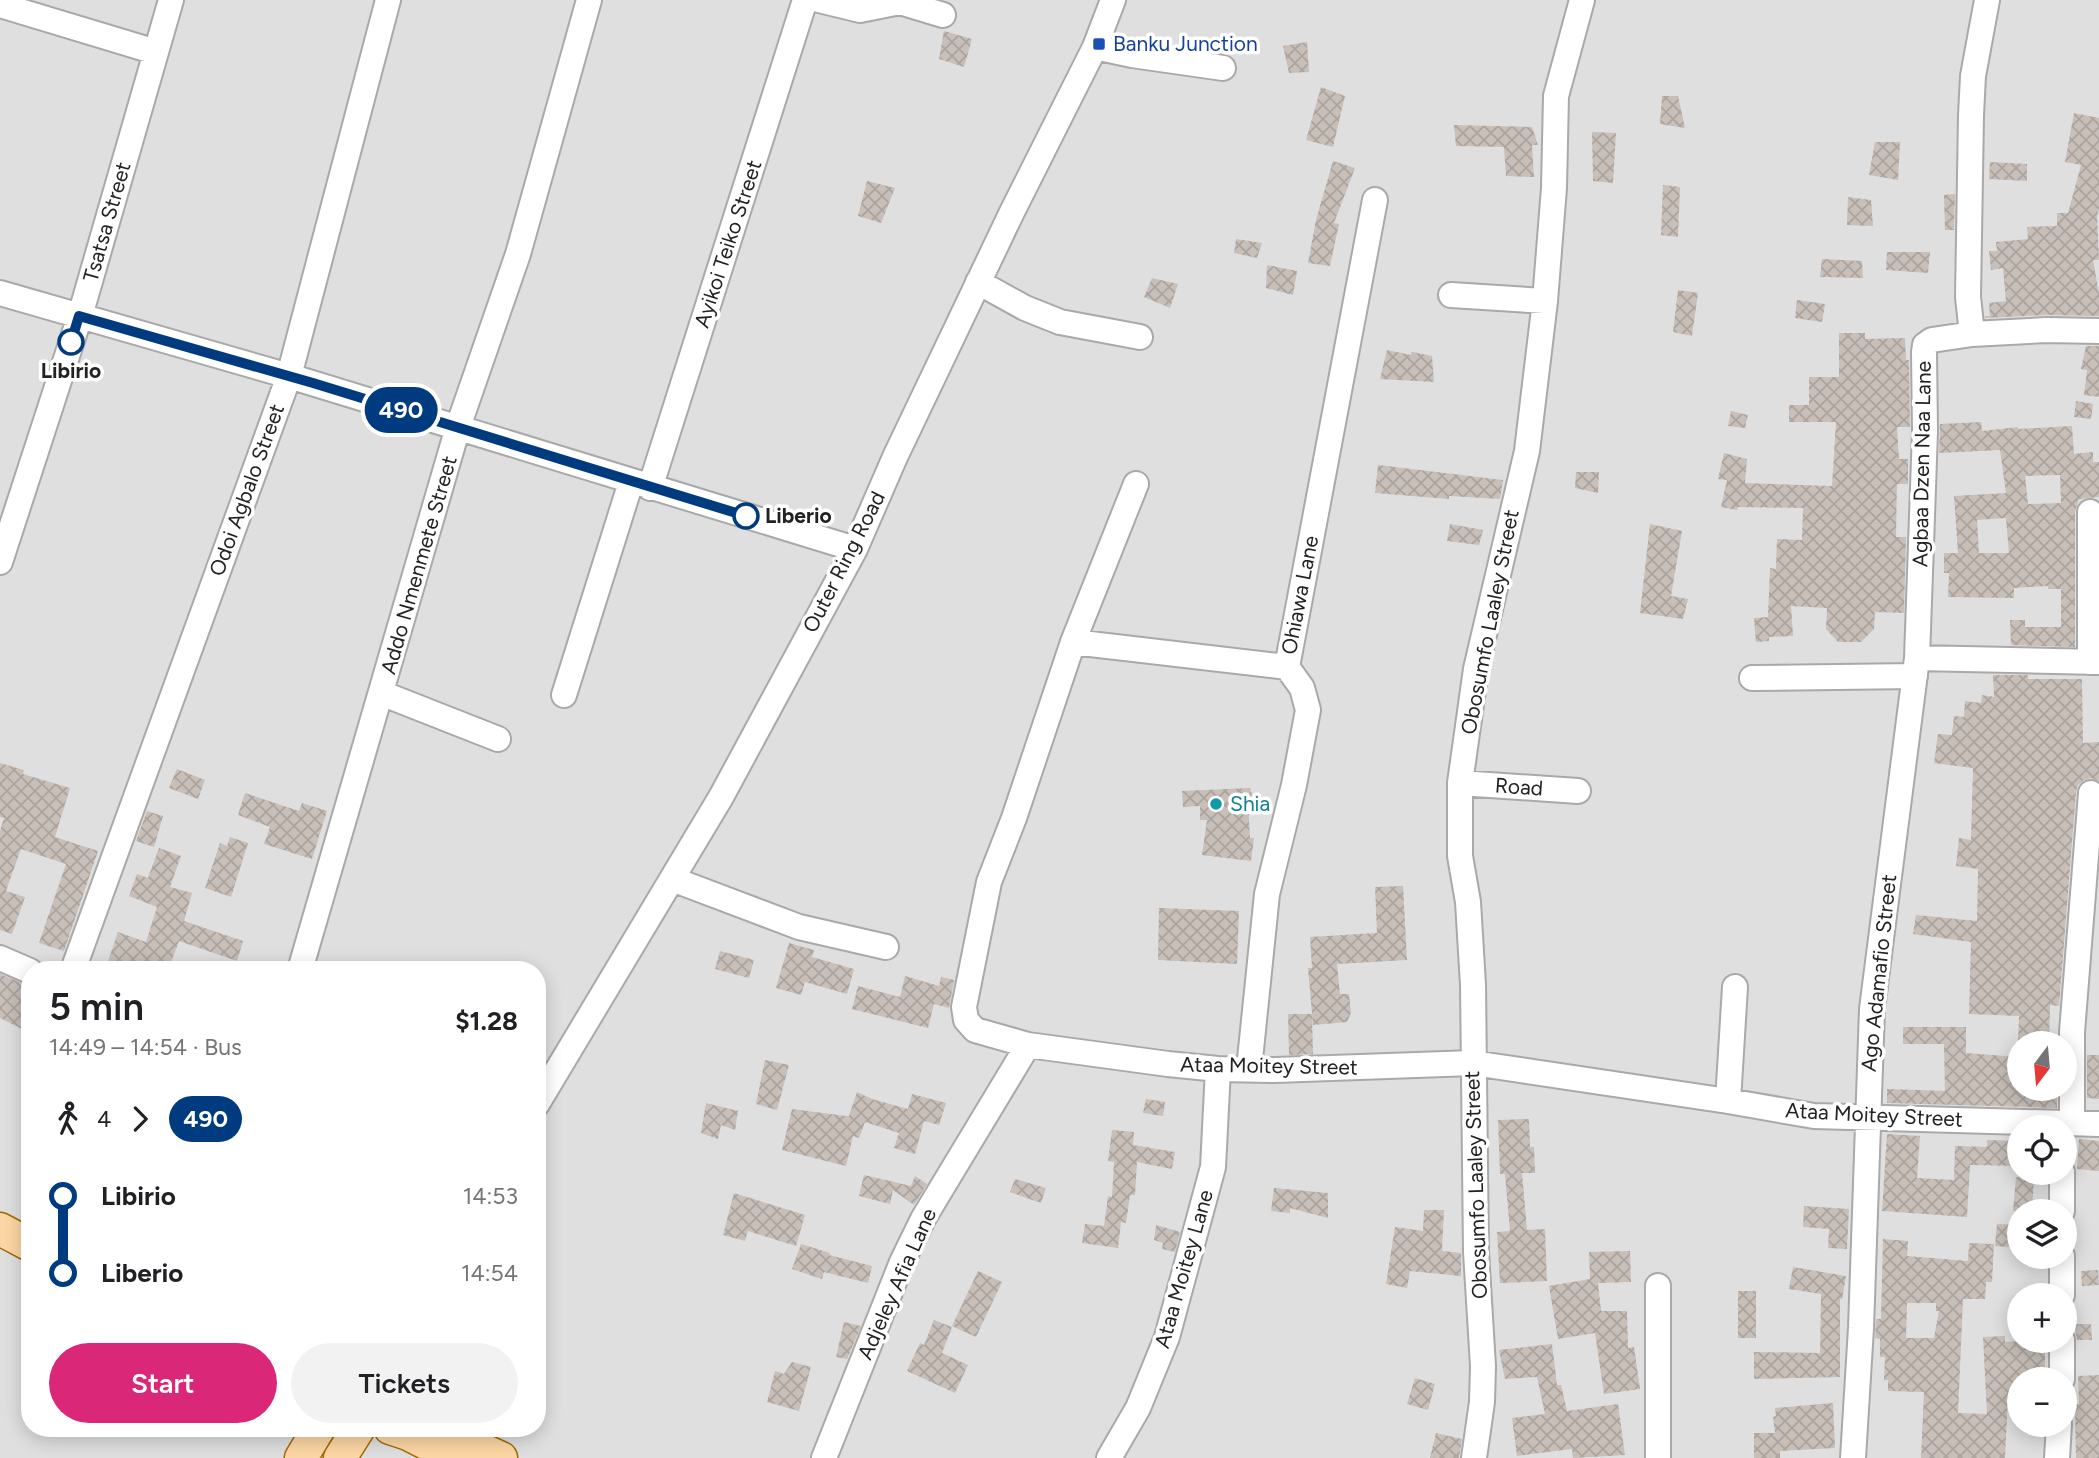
<!DOCTYPE html>
<html lang="en">
<head>
<meta charset="utf-8">
<style>
	body { margin:0; font-family:Figtree,sans-serif; background:#f2f2f2; color:#202124; height:100vh; display:flex; flex-direction:column; font-size:26px; white-space:nowrap }
	* { box-sizing:border-box; margin:0 }
	p { font-size:23px; color:#757577 }
	.icon { flex:none; width:38px; height:38px; fill:none; stroke:currentColor; stroke-width:2; stroke-linecap:round; stroke-linejoin:round }
	.map { position:relative; flex:1; overflow:hidden }
	.details { position:absolute; left:21px; top:961px; width:525px; height:476px; display:flex; flex-direction:column; background:#fff; border-radius:28px; box-shadow:0 4px 18px #0003 }
	.details>* { flex:none }
	.badge { padding:0 14px; border-radius:23px; font-size:24px; line-height:46px }
	.needle { width:46px; rotate:196deg }
	.controls { position:absolute; left:2007px; top:1031px; display:grid; gap:14px }
	.controls a { display:grid; place-items:center; width:70px; height:70px; border-radius:50%; background:#fff; box-shadow:0 4px 18px #0003; font-size:35px }
	.map>.badge { position:absolute; translate:-50% -50%; box-shadow:0 0 0 4px #fff }
	.legs { display:flex; align-items:center; gap:10px; height:77px; padding:0 28px; font-size:23px }
	.legs p { margin-inline-start:auto }
	.overview { display:flex; align-items:center; justify-content:space-between; height:119px; padding:0 28px }
	h1 { font-size:38px; font-weight:600; line-height:52px }
	.button { display:flex; gap:14px; margin-top:auto; padding:14px 28px }
	.button a { flex:1; height:80px; border-radius:42px; background:#db2777; color:#fff; font-size:28px; font-weight:600; line-height:80px; text-align:center }
	.button a+a { background:#f2f2f2; color:#202124 }
	ul { padding:0 28px; list-style:none }
	li { display:flex; align-items:center; gap:24px; height:77px; font-size:26px }
	li i { display:grid; place-items:center; width:10px; height:100%; margin:0 9px; background:currentColor }
	li i::after { content:''; width:18px; height:18px; margin:-9px; border:5px solid; border-radius:50%; background:#fff }
	li p { margin-inline-start:auto }
	li:first-child i { background:linear-gradient(#0000 50%,currentColor 0) }
	li:last-child i { background:linear-gradient(currentColor 50%,#0000 0) }
	.map>svg:first-child { display:block }
	.residential { fill:#e0dfdf; fill-rule:evenodd }
	.building { fill:url(#building-cross-hatch); fill-rule:evenodd }
	.lines { fill:none; stroke-linecap:round; stroke-linejoin:round }
	.minor-casing { stroke:#a9a9a9; stroke-width:28 }
	.major-casing { stroke:#a06b00; stroke-width:35 }
	.minor { stroke:#fff; stroke-width:24 }
	.major { stroke:#fcd6a4; stroke-width:32 }
	.line-1-casing { stroke:#fff; stroke-width:16 }
	.line-1 { stroke:#003b80; stroke-width:10 }
	.transit-dot { fill:#1a4fb4; stroke:#fff; stroke-width:2.5 }
	.stop-1-dot { fill:#fff; stroke:#003b80; stroke-width:3.5 }
	.culture-dot { fill:#0f9aa8; stroke:#fff; stroke-width:2.5 }
	.labels { text-anchor:middle; stroke-width:7; stroke-linejoin:round; paint-order:stroke }
	.transit-label { font-size:21px; fill:#164399; stroke:#fff; text-anchor:start }
	.street-label { font-size:21px; fill:#222; stroke:#fff }
	.stop-label { font-size:21px; font-weight:bold; fill:#222; stroke:#fff }
	.culture-label { font-size:21px; fill:#0d838f; stroke:#fff; text-anchor:start }
</style>
</head>
<body>
<div class="map">
<svg width="2099" height="1458" viewBox="0 0 2099 1458">
	<defs>
		<pattern id="building-cross-hatch" width="8" height="8" patternUnits="userSpaceOnUse" patternTransform="scale(1.75)"><rect width="8" height="8" fill="#c7bfb8"/><path d="M0 0l8 8M0 8l8-8" fill="none" stroke="#aba49e"/></pattern>
	</defs>
	<rect width="100%" height="100%" fill="#f2efe9"/>
	<!-- residential -->
	<path class="residential" d="M 0,0 L 2099,0 L 2099,1458 L 0,1458 ZM 30,970 L 537,970 L 537,1428 L 30,1428 ZM 2020,1043 L 2065,1043 L 2065,1088 L 2020,1088 ZM 2020,1127 L 2065,1127 L 2065,1172 L 2020,1172 ZM 2020,1211 L 2065,1211 L 2065,1256 L 2020,1256 ZM 2020,1295 L 2065,1295 L 2065,1340 L 2020,1340 ZM 2020,1379 L 2065,1379 L 2065,1424 L 2020,1424 Z"/>
	<!-- building -->
	<path class="building" d="M 944,31 L 972,39 L 964,67 L 939,59 Z
		M 1307,42 L 1309,72 L 1289,73 L 1283,46 Z
		M 1321,87 L 1345,96 L 1333,147 L 1306,140 Z
		M 1662,96 L 1678,96 L 1685,128 L 1660,124 Z
		M 2074,113 L 2099,118 L 2099,208 L 2097,216 L 2099,260 L 2093,260 L 2099,294 L 2099,316 L 2046,315 L 1985,318 L 1985,316 L 1990,316 L 1989,303 L 2006,301 L 2003,268 L 1991,270 L 1989,251 L 1997,251 L 1996,242 L 2028,239 L 2027,227 L 2057,226 L 2057,213 L 2068,213 L 2081,165 L 2065,162 Z
		M 1454,125 L 1532,127 L 1538,145 L 1532,145 L 1534,177 L 1506,176 L 1504,147 L 1456,146 Z
		M 1592,132 L 1616,133 L 1613,183 L 1593,181 Z
		M 1875,142 L 1900,142 L 1898,180 L 1869,175 Z
		M 1333,161 L 1355,168 L 1334,223 L 1339,224 L 1330,266 L 1308,263 L 1316,220 Z
		M 1990,162 L 2027,164 L 2027,181 L 1989,179 Z
		M 867,181 L 895,188 L 881,223 L 858,216 Z
		M 1663,185 L 1680,187 L 1678,237 L 1661,235 Z
		M 1955,194 L 1954,230 L 1945,230 L 1944,195 Z
		M 1848,197 L 1871,200 L 1873,226 L 1847,225 Z
		M 1236,239 L 1262,243 L 1257,258 L 1234,253 Z
		M 1887,252 L 1930,252 L 1928,273 L 1886,270 Z
		M 1822,259 L 1862,261 L 1863,278 L 1820,277 Z
		M 1267,265 L 1297,271 L 1293,295 L 1266,288 Z
		M 1152,278 L 1178,284 L 1170,308 L 1144,297 Z
		M 1678,290 L 1698,293 L 1692,336 L 1673,332 Z
		M 1797,300 L 1825,304 L 1822,322 L 1795,318 Z
		M 1839,333 L 1865,333 L 1865,339 L 1905,338 L 1906,360 L 1909,360 L 1910,427 L 1897,427 L 1899,459 L 1908,459 L 1908,484 L 1897,484 L 1896,537 L 1906,537 L 1904,613 L 1875,612 L 1874,629 L 1861,642 L 1838,642 L 1826,629 L 1827,608 L 1791,606 L 1793,636 L 1769,637 L 1769,641 L 1756,642 L 1754,618 L 1768,617 L 1770,568 L 1776,569 L 1777,539 L 1802,540 L 1803,508 L 1738,507 L 1737,510 L 1721,507 L 1727,480 L 1718,479 L 1724,453 L 1747,459 L 1745,483 L 1832,486 L 1836,422 L 1789,422 L 1789,405 L 1809,405 L 1809,377 L 1839,377 Z
		M 2086,346 L 2099,346 L 2099,397 L 2084,395 L 2087,370 L 2081,369 Z
		M 1387,350 L 1411,355 L 1412,352 L 1432,356 L 1434,382 L 1380,379 Z
		M 2076,401 L 2093,404 L 2091,419 L 2074,417 Z
		M 1731,411 L 1748,415 L 1745,428 L 1728,426 Z
		M 1981,422 L 1982,431 L 2018,427 L 2018,429 L 2072,426 L 2074,454 L 2093,452 L 2093,462 L 2099,462 L 2099,497 L 2079,499 L 2075,512 L 2075,647 L 2011,645 L 2010,620 L 2025,620 L 2025,627 L 2061,627 L 2061,589 L 2048,589 L 2048,586 L 2014,588 L 2014,598 L 1948,597 L 1949,573 L 1944,573 L 1944,553 L 1958,553 L 1954,496 L 2006,493 L 2000,450 L 1939,453 L 1940,424 ZM 2060,475 L 2061,503 L 2028,504 L 2025,476 ZM 2006,518 L 2009,553 L 1979,553 L 1977,520 Z
		M 1378,465 L 1503,480 L 1500,499 L 1449,496 L 1449,499 L 1375,493 Z
		M 1576,472 L 1599,472 L 1598,493 L 1575,488 Z
		M 1450,524 L 1483,530 L 1479,545 L 1447,541 Z
		M 1650,524 L 1682,531 L 1671,596 L 1688,599 L 1683,619 L 1640,613 Z
		M 1993,675 L 2028,675 L 2028,679 L 2082,679 L 2083,743 L 2099,742 L 2099,781 L 2091,778 L 2084,780 L 2078,785 L 2076,792 L 2059,1006 L 2050,1005 L 2049,1043 L 2018,1043 L 2019,1016 L 1969,1014 L 1971,942 L 1913,934 L 1916,915 L 1977,921 L 1978,869 L 1956,866 L 1959,838 L 1971,840 L 1973,768 L 1934,763 L 1938,734 L 1952,735 L 1954,716 L 1964,717 L 1965,701 L 1981,703 L 1982,695 L 1994,697 Z
		M 0,763 L 24,770 L 23,774 L 70,788 L 55,837 L 98,851 L 64,951 L 39,943 L 66,864 L 21,849 L 6,891 L 25,897 L 12,934 L 0,930 L 0,831 L 4,818 L 0,817 Z
		M 177,769 L 205,780 L 198,799 L 169,788 Z
		M 1250,788 L 1254,801 L 1248,803 L 1250,838 L 1254,838 L 1251,861 L 1202,855 L 1207,820 L 1200,820 L 1200,806 L 1183,807 L 1182,791 Z
		M 245,793 L 299,811 L 302,803 L 327,811 L 312,859 L 264,844 L 270,827 L 238,815 Z
		M 147,811 L 163,816 L 154,847 L 136,841 Z
		M 230,837 L 248,843 L 231,897 L 205,888 L 220,843 L 227,846 Z
		M 159,848 L 181,856 L 170,887 L 192,893 L 184,921 L 243,941 L 237,961 L 179,941 L 168,970 L 105,970 L 118,932 L 146,942 L 157,907 L 129,896 L 137,874 L 148,878 Z
		M 1403,886 L 1407,960 L 1337,964 L 1340,994 L 1349,994 L 1351,1013 L 1347,1022 L 1313,1025 L 1308,968 L 1312,968 L 1310,937 L 1377,933 L 1375,887 Z
		M 1159,908 L 1239,911 L 1237,964 L 1158,960 Z
		M 789,943 L 814,950 L 812,957 L 854,969 L 847,994 L 805,982 L 801,995 L 776,988 Z
		M 720,951 L 754,960 L 749,978 L 715,969 Z
		M 0,974 L 30,986 L 30,1033 L 0,1018 Z
		M 905,976 L 939,986 L 941,977 L 954,980 L 949,1008 L 934,1004 L 928,1028 L 852,1009 L 858,986 L 900,997 Z
		M 1288,1014 L 1312,1014 L 1313,1054 L 1289,1055 Z
		M 1903,1027 L 1966,1027 L 1966,1053 L 2018,1057 L 2016,1088 L 2057,1090 L 2057,1108 L 1887,1103 L 1887,1089 L 1945,1091 L 1944,1044 L 1903,1044 Z
		M 2087,1055 L 2099,1055 L 2099,1099 L 2087,1098 Z
		M 765,1060 L 789,1065 L 777,1110 L 756,1104 Z
		M 857,1092 L 872,1099 L 908,1109 L 912,1094 L 946,1103 L 939,1125 L 924,1121 L 915,1154 L 894,1148 L 899,1133 L 865,1122 L 859,1138 L 853,1136 L 846,1166 L 782,1150 L 792,1109 L 846,1116 L 849,1116 Z
		M 1146,1099 L 1165,1102 L 1163,1116 L 1143,1113 Z
		M 706,1103 L 738,1111 L 735,1130 L 721,1125 L 718,1139 L 701,1133 Z
		M 1529,1119 L 1530,1147 L 1534,1147 L 1535,1173 L 1522,1173 L 1527,1230 L 1545,1229 L 1547,1281 L 1500,1283 L 1497,1232 L 1510,1231 L 1505,1174 L 1500,1174 L 1498,1120 Z
		M 1112,1130 L 1134,1132 L 1133,1145 L 1175,1152 L 1172,1169 L 1137,1162 L 1135,1195 L 1130,1195 L 1126,1223 L 1121,1222 L 1118,1248 L 1082,1243 L 1085,1224 L 1104,1226 L 1108,1196 L 1112,1197 L 1114,1162 L 1108,1161 Z
		M 1887,1134 L 1920,1136 L 1917,1178 L 1954,1180 L 1955,1146 L 1987,1147 L 1987,1140 L 2020,1141 L 2020,1166 L 1970,1165 L 1967,1217 L 1882,1211 Z
		M 2079,1139 L 2099,1141 L 2099,1171 L 2077,1169 Z
		M 864,1175 L 911,1186 L 915,1176 L 927,1184 L 914,1205 L 893,1190 L 890,1204 L 859,1196 Z
		M 2016,1177 L 2034,1178 L 2032,1211 L 2013,1211 Z
		M 1015,1179 L 1046,1188 L 1041,1203 L 1010,1192 Z
		M 1274,1188 L 1328,1193 L 1328,1218 L 1290,1208 L 1290,1213 L 1271,1211 Z
		M 734,1193 L 805,1215 L 796,1246 L 748,1231 L 745,1241 L 723,1235 Z
		M 1804,1206 L 1849,1209 L 1847,1249 L 1828,1248 L 1829,1229 L 1803,1227 Z
		M 1424,1210 L 1444,1210 L 1442,1251 L 1461,1253 L 1461,1276 L 1410,1271 L 1407,1288 L 1386,1284 L 1395,1227 L 1423,1231 Z
		M 1997,1224 L 2020,1225 L 2020,1248 L 1995,1246 Z
		M 1156,1225 L 1180,1232 L 1175,1252 L 1162,1249 L 1163,1243 L 1154,1240 Z
		M 1883,1239 L 1908,1241 L 1907,1256 L 1968,1261 L 1969,1243 L 1994,1244 L 1992,1282 L 1986,1282 L 1985,1299 L 1963,1299 L 1958,1413 L 1987,1414 L 1983,1337 L 2005,1336 L 2005,1342 L 2045,1340 L 2045,1379 L 2020,1379 L 2020,1396 L 2008,1397 L 2005,1458 L 1921,1458 L 1924,1392 L 1888,1391 L 1888,1380 L 1884,1380 L 1885,1357 L 1880,1357 L 1880,1339 L 1875,1338 L 1876,1319 L 1881,1319 ZM 1907,1303 L 1936,1303 L 1936,1311 L 1939,1311 L 1934,1338 L 1906,1338 Z
		M 801,1244 L 830,1253 L 829,1255 L 872,1266 L 868,1283 L 824,1272 L 822,1279 L 792,1269 Z
		M 1630,1251 L 1631,1282 L 1598,1283 L 1601,1311 L 1627,1311 L 1628,1348 L 1634,1347 L 1640,1389 L 1604,1394 L 1595,1333 L 1558,1339 L 1549,1286 L 1590,1279 L 1589,1252 Z
		M 1793,1267 L 1846,1276 L 1842,1299 L 1840,1299 L 1840,1377 L 1754,1379 L 1754,1352 L 1820,1353 L 1821,1294 L 1789,1289 Z
		M 2098,1270 L 2099,1285 L 2082,1286 L 2081,1271 Z
		M 978,1271 L 1002,1282 L 976,1337 L 952,1326 Z
		M 1738,1291 L 1756,1291 L 1756,1338 L 1738,1338 Z
		M 934,1320 L 952,1327 L 942,1353 L 968,1365 L 955,1393 L 907,1371 L 920,1343 L 924,1345 Z
		M 844,1322 L 861,1326 L 847,1359 L 836,1357 Z
		M 2074,1324 L 2091,1324 L 2092,1340 L 2077,1340 Z
		M 1552,1344 L 1557,1385 L 1561,1385 L 1567,1411 L 1618,1404 L 1625,1455 L 1573,1458 L 1572,1449 L 1517,1456 L 1512,1418 L 1545,1414 L 1537,1377 L 1505,1379 L 1499,1350 Z
		M 792,1362 L 811,1367 L 799,1411 L 767,1402 L 775,1371 L 784,1374 Z
		M 2099,1375 L 2099,1458 L 2076,1458 L 2075,1410 L 2075,1404 L 2079,1404 L 2078,1376 Z
		M 1415,1378 L 1435,1384 L 1428,1410 L 1407,1404 Z
		M 1833,1403 L 1835,1448 L 1780,1451 L 1780,1458 L 1754,1458 L 1754,1433 L 1775,1433 L 1773,1417 L 1776,1416 L 1775,1408 Z
		M 1436,1433 L 1462,1439 L 1459,1458 L 1430,1458 Z"/>
	<g class="lines">
		<defs>
			<path id="minor" d="M 819,0 L 860,10 L 900,2 L 943,15
				M 0,5 L 156,52
				M 1095,47 L 1132,55 L 1223,68
				M 978,282 L 1025,308 L 1060,322 L 1140,337
				M 0,293 L 289,376 L 855,549
				M 1451,295 L 1545,301
				M 1972,334 L 1968,297 L 1971,115 L 1973,76 L 1987,0
				M 1136,484 L 1073,642 L 1014,818 L 989,882 L 964,1007 L 966,1020 L 975,1030 L 1028,1045 L 1168,1064 L 1218,1069 L 1275,1070 L 1473,1063 L 1728,1101 L 1814,1116 L 2099,1124
				M 650,488 L 805,0
				M 2090,512 L 2090,662
				M 0,562 L 80,316 L 171,0
				M 1073,642 L 1287,667
				M 1917,658 L 2099,662
				M 1752,678 L 1915,676
				M 381,693 L 498,739
				M 564,695 L 631,482
				M 1460,783 L 1578,791
				M 672,879 L 799,927 L 886,947
				M 0,958 L 30,971
				M 73,970 L 289,376 L 388,0
				M 300,970 L 458,427 L 518,254 L 589,0
				M 1249,1069 L 1267,894 L 1294,785 L 1308,710 L 1302,688 L 1287,667 L 1375,200
				M 1728,1101 L 1735,987
				M 537,1104 L 721,797 L 855,549 L 895,457 L 1012,212 L 1095,47 L 1113,0
				M 2072,1123 L 2072,1032 L 2091,793
				M 2062,1172 L 2062,1211
				M 2062,1256 L 2062,1295
				M 1658,1286 L 1658,1458
				M 2062,1340 L 2062,1379
				M 824,1458 L 902,1262 L 923,1219 L 1028,1045
				M 1109,1458 L 1138,1408 L 1167,1337 L 1213,1167 L 1218,1069
				M 1474,1458 L 1482,1402 L 1483,1366 L 1476,1252 L 1473,985 L 1468,902 L 1460,856 L 1460,783 L 1476,669 L 1527,451 L 1545,301 L 1554,188 L 1556,96 L 1582,0
				M 1853,1458 L 1861,1328 L 1872,1009 L 1917,658 L 1925,431 L 1924,352 L 1925,345 L 1932,340 L 1972,334 L 2047,330 L 2099,331
				M 2057,1458 L 2059,1424"/>
			<path id="major" d="M 0,1229 L 30,1245
				M 390,1428 L 408,1434 L 455,1458
				M 435,1428 L 501,1458
				M 301,1458 L 319,1428
				M 340,1458 L 359,1428"/>
		</defs>
		<!-- minor casing -->
		<use href="#minor" class="minor-casing"/>
		<!-- major casing -->
		<use href="#major" class="major-casing"/>
		<!-- minor -->
		<use href="#minor" class="minor"/>
		<!-- major -->
		<use href="#major" class="major"/>
	</g>
	<g class="lines">
		<defs>
			<path id="line-1" d="M 71,342 L 79,316 L 313,383 L 746,516"/>
		</defs>
		<!-- line-1 casing -->
		<use href="#line-1" class="line-1-casing"/>
		<!-- line-1 -->
		<use href="#line-1" class="line-1"/>
	</g>
	<!-- markers -->
	<rect class="transit-dot" x="1092" y="37" width="14" height="14" rx="3.5"/>
	<g class="stop-1-dot">
		<circle cx="71" cy="342" r="12"/>
		<circle cx="746" cy="516" r="12"/>
	</g>
	<circle class="culture-dot" cx="1216" cy="804" r="7"/>
	<g class="labels">
		<!-- transit labels -->
		<g class="transit-label">
			<text x="1113" y="51">Banku Junction</text>
		</g>
		<!-- street labels -->
		<g class="street-label">
			<text transform="translate(107 222) rotate(-74)" y="7">Tsatsa Street</text>
			<text transform="translate(728 244) rotate(-72)" y="7">Ayikoi Teiko Street</text>
			<text transform="translate(1922 464) rotate(-89)" y="7">Agbaa Dzen Naa Lane</text>
			<text transform="translate(247 490) rotate(-70)" y="7">Odoi Agbalo Street</text>
			<text transform="translate(844 562) rotate(-63)" y="7">Outer Ring Road</text>
			<text transform="translate(419 565) rotate(-74)" y="7">Addo Nmenmete Street</text>
			<text transform="translate(1300 595) rotate(-79)" y="7">Ohiawa Lane</text>
			<text transform="translate(1490 622) rotate(-79)" y="7">Obosumfo Laaley Street</text>
			<text transform="translate(1519 787) rotate(4)" y="7">Road</text>
			<text transform="translate(1879 973) rotate(-84)" y="7">Ago Adamafio Street</text>
			<text transform="translate(1269 1066) rotate(1)" y="7">Ataa Moitey Street</text>
			<text transform="translate(1874 1115) rotate(3)" y="7">Ataa Moitey Street</text>
			<text transform="translate(1476 1185) rotate(-92)" y="7">Obosumfo Laaley Street</text>
			<text transform="translate(1184 1269) rotate(-74)" y="7">Ataa Moitey Lane</text>
			<text transform="translate(897 1284) rotate(-66)" y="7">Adjeley Afia Lane</text>
		</g>
		<!-- stop labels -->
		<g class="stop-label">
			<text x="71" y="378">Libirio</text>
			<text x="765" y="523" text-anchor="start">Liberio</text>
		</g>
		<!-- culture labels -->
		<g class="culture-label">
			<text x="1230" y="811">Shia</text>
		</g>
	</g>
</svg>
<div class="controls">
<a><svg class="needle" viewBox="-14 -14 28 28"><path d="M0-13l5 13h-10z" fill="#e53935"/><path d="M0 13l5-13h-10z" fill="#757577"/></svg></a>
<a><svg class="icon" aria-label="locate" viewBox="0 0 24 24"><circle cx="12" cy="12" r="6"/><path d="M12 2v4M12 18v4M2 12h4M18 12h4"/></svg></a>
<a><svg class="icon" aria-label="layers" viewBox="0 0 24 24"><path d="M12 4l9 5-9 5-9-5zM3 14l9 5 9-5"/></svg></a>
<a>+</a>
<a>−</a>
</div>
<b class="badge" style="left:401px;top:410px;background:#003b80;color:#fff">490</b>
<section class="details">
<div class="overview"><div><h1>5 min</h1><p>14:49 – 14:54 · Bus</p></div><b>$1.28</b></div>
<div class="legs"><svg class="icon" aria-label="walk" viewBox="0 0 24 24"><circle cx="13" cy="4" r="2"/><path d="M13 8l-2 6 4 7M11 14l-3 7M7 12l3-4h3l4 4"/></svg>4<svg class="icon" aria-label="forward" viewBox="0 0 24 24"><path d="M9 5l7 7-7 7"/></svg><b class="badge" style="background:#003b80;color:#fff">490</b></div>
<ul>
<li><i style="color:#003b80"></i><b>Libirio</b><p>14:53</p></li>
<li><i style="color:#003b80"></i><b>Liberio</b><p>14:54</p></li>
</ul>
<div class="button"><a>Start</a><a>Tickets</a></div>
</section>
</div>
</body>
</html>
